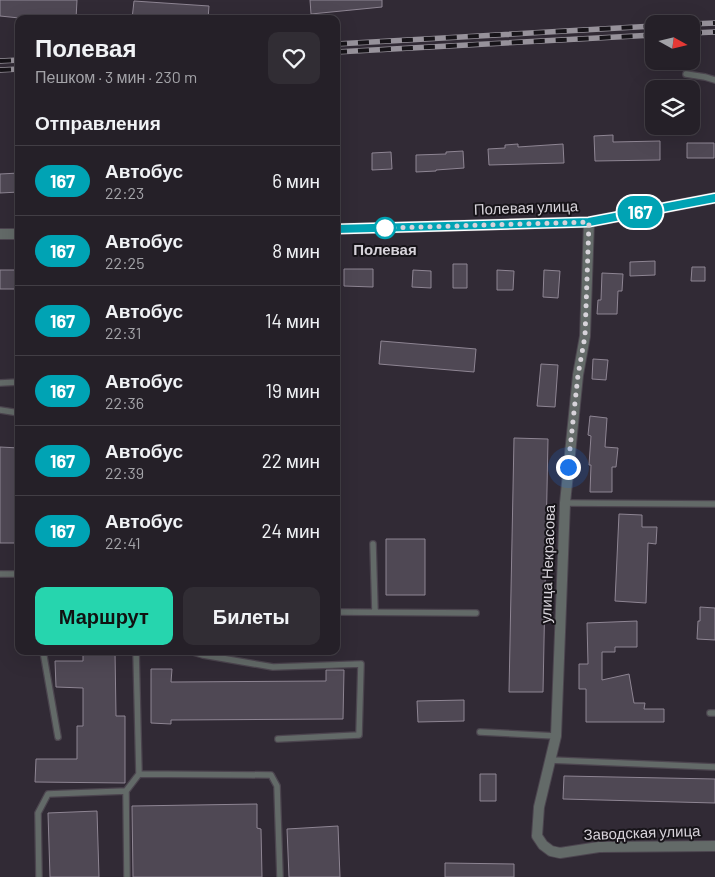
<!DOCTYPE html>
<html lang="ru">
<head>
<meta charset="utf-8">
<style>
	body { margin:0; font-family:Barlow,sans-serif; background:#312d34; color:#f1f3f6; height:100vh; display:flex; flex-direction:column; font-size:19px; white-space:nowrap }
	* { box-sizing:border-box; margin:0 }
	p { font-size:16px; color:#a3a3a8 }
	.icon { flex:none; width:28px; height:28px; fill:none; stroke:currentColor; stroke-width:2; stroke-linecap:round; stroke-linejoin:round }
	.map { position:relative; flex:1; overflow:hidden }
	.side { position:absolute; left:15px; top:15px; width:325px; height:640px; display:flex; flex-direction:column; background:#252028; border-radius:10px; box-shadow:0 5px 20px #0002,0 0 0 1px #423e45 }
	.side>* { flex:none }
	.badge { padding:0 10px; border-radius:16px; font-size:18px; line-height:32px }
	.needle { width:32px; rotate:98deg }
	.buttons { position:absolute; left:645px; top:15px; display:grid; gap:10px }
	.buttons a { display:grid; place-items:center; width:55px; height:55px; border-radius:10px; background:#252028; box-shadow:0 5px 20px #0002,0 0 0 1px #423e45; font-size:25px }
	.you { position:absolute; width:25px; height:25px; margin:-12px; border:4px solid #fff; border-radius:50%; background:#1a73e8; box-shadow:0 0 0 8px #1a73e833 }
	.map>.badge { position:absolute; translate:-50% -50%; box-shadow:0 0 0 2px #fff }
	h2 { padding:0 20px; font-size:19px; line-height:45px }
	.round { display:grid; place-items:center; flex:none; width:52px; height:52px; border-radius:10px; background:#312d34 }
	.overview { display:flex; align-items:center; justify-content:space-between; height:85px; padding:0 20px }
	h1 { font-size:24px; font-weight:600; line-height:38px }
	.button { display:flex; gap:10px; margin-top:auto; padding:10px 20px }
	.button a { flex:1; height:58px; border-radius:10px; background:#26d5ae; color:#111; font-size:20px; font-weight:600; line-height:58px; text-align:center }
	.button a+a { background:#312d34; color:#f1f3f6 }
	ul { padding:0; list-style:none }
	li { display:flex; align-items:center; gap:15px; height:70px; padding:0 20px; border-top:1px solid #423e45 }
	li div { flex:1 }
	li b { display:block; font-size:19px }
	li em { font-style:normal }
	li .badge { min-width:55px; font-weight:700; text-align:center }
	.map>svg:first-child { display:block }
	.building { fill:#4f4854; stroke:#8e8593 }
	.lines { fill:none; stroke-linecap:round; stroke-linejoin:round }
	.service-casing { stroke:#4c454f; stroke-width:8 }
	.minor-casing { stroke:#4c454f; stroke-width:12 }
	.tertiary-casing { stroke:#4c454f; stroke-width:12 }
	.service { stroke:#636a68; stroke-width:5.5 }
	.minor { stroke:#636a68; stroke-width:10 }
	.tertiary { stroke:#636a68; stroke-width:10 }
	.rail-casing { stroke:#97929b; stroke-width:5.5 }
	.rail { stroke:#171419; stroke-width:4; stroke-dasharray:11; stroke-linecap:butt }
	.line-casing { stroke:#fff; stroke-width:11 }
	.line { stroke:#00a3b4; stroke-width:8 }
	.walk { stroke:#d7d3da; stroke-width:5; stroke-dasharray:0 9 }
	.stop-dot { fill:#fff; stroke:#00a3b4; stroke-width:2.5 }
	.labels { text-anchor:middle; stroke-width:4; stroke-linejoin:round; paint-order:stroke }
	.street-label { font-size:15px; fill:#d7d3da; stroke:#171419 }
	.stop-label { font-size:15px; font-weight:bold; fill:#d7d3da; stroke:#171419 }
</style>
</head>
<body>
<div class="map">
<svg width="715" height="877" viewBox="0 0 715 877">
	<rect width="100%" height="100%" fill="#312a35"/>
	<!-- building -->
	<path class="building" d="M 0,0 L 77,0 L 76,19 L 29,19 L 0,16 Z
		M 310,0 L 382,0 L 382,7 L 311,14 Z
		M 134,1 L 209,6 L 208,19 L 132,19 Z
		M 613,135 L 613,142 L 660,141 L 660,160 L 595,161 L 594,136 Z
		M 687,143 L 714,143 L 714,158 L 687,158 Z
		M 518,144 L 518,147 L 563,144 L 564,163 L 489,165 L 488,149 L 505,148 L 505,145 Z
		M 463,151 L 464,168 L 436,170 L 436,171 L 416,172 L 416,155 L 446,154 L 446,152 Z
		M 391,152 L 392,169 L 372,170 L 372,153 Z
		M 19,173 L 19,192 L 0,193 L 0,174 Z
		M 655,261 L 655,275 L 630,276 L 630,262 Z
		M 453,264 L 467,264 L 467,288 L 453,288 Z
		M 692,267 L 705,267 L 705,281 L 691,281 Z
		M 344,269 L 373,269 L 373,287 L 344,286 Z
		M 0,270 L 17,270 L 17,289 L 0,289 Z
		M 413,270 L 431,271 L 431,288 L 412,287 Z
		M 497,270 L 514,271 L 513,290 L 497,290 Z
		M 544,270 L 560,271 L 558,298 L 543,297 Z
		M 602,273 L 623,274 L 622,291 L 618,291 L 617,314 L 597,314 L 598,300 L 601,300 Z
		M 381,341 L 476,349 L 474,372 L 379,364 Z
		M 593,359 L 608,360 L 606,380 L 592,379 Z
		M 541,364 L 558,365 L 555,407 L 537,406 Z
		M 590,416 L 607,418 L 605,447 L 618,448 L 616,467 L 612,467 L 612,492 L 590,492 L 591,465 L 589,465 L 591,436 L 588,435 Z
		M 514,438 L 548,439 L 543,692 L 509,692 Z
		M 0,447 L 19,448 L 19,543 L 0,543 Z
		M 619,514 L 642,515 L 642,527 L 657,527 L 656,544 L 648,543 L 646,603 L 615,601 Z
		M 386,539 L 425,539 L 425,595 L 386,595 Z
		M 700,607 L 715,608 L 715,640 L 697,639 L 698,621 L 700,621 Z
		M 637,621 L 637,647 L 615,647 L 615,652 L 602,652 L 602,680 L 629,674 L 634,703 L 645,703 L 644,709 L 664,709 L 664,722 L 586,722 L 586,689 L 579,689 L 579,664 L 588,664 L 587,623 Z
		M 83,651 L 115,651 L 116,716 L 125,716 L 125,783 L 35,782 L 36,759 L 77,759 L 77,726 L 83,726 L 83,688 L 56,687 L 55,661 L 83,661 Z
		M 151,669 L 172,669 L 171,682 L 326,681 L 326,670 L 344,670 L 343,719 L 171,720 L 171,724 L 151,723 Z
		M 464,700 L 464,721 L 418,722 L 417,701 Z
		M 480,774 L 496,774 L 496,801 L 480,801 Z
		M 564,776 L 715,779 L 715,803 L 563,799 Z
		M 257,804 L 257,828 L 261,829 L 262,877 L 133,877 L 132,806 Z
		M 97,811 L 99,877 L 50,877 L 48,813 Z
		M 338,826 L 340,877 L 289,877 L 287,829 Z
		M 445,863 L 514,864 L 514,877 L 445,877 Z"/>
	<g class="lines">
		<defs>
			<path id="service" d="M 686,74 L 705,77 L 715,80
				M 0,383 L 19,382
				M 0,410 L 19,413
				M 565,503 L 715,504
				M 373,544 L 375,612
				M 0,574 L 19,574
				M 336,612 L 476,613
				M 43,651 L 58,737
				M 136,651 L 139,774 L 271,775 L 277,786 L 280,877
				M 190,651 L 203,655 L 273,667 L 361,664 L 359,735 L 278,739
				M 710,713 L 715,713
				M 480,732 L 556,736
				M 550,760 L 715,767
				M 126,791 L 127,877
				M 39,877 L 38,813 L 48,794 L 126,791 L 139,774"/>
			<path id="minor" d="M 589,222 L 585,336 L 578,375 L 565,503 L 556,736 L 539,807 L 537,836 L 543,845 L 551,851 L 560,853 L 599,847 L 715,846"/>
			<path id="tertiary" d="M 336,229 L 589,222 L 715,198
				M 0,234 L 19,234"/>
		</defs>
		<!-- service casing -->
		<use href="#service" class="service-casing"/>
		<!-- minor casing -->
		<use href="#minor" class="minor-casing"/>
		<!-- tertiary casing -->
		<use href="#tertiary" class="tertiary-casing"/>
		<!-- service -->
		<use href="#service" class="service"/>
		<!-- minor -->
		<use href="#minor" class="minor"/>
		<!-- tertiary -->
		<use href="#tertiary" class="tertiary"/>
		<defs>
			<path id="rail" d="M 691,24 L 715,23
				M 691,33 L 715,32
				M 336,44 L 654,26
				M 336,52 L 654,35
				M 0,61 L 19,60
				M 0,70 L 19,69"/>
		</defs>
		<!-- rail casing -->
		<use href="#rail" class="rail-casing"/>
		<!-- rail -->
		<use href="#rail" class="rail"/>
	</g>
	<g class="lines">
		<defs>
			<path id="line" d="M 336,229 L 589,222 L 715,198"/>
		</defs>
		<!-- line casing -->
		<use href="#line" class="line-casing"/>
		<!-- line -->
		<use href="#line" class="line"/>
		<!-- walk -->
		<path class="walk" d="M 385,228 L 589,222 L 585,336 L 578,375 L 568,467"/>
	</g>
	<!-- markers -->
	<circle class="stop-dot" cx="385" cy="228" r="10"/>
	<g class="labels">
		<!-- street labels -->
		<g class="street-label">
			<text transform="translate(526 208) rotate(-2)" y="5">Полевая улица</text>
			<text transform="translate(548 564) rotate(-88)" y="5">улица Некрасова</text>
			<text transform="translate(642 833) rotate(-2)" y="5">Заводская улица</text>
		</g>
		<!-- stop labels -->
		<g class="stop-label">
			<text x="385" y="255">Полевая</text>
		</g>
	</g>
</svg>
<div class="buttons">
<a><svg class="needle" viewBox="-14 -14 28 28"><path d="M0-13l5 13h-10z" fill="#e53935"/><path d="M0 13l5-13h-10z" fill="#a3a3a8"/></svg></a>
<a><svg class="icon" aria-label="layers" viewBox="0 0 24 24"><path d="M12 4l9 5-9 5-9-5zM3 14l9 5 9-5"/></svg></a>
</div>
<div class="you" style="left:568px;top:467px"></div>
<b class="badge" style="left:640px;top:212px;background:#00a3b4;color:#fff">167</b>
<section class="side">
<div class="overview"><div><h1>Полевая</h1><p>Пешком · 3 мин · 230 m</p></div><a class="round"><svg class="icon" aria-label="heart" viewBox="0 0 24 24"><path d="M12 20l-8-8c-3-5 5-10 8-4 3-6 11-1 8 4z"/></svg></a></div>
<h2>Отправления</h2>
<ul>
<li><span class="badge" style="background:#00a3b4;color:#fff">167</span><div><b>Автобус</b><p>22:23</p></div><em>6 мин</em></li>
<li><span class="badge" style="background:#00a3b4;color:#fff">167</span><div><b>Автобус</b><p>22:25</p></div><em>8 мин</em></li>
<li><span class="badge" style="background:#00a3b4;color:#fff">167</span><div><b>Автобус</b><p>22:31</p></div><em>14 мин</em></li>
<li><span class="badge" style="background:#00a3b4;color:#fff">167</span><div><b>Автобус</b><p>22:36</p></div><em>19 мин</em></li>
<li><span class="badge" style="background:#00a3b4;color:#fff">167</span><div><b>Автобус</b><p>22:39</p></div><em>22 мин</em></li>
<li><span class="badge" style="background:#00a3b4;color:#fff">167</span><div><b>Автобус</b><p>22:41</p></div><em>24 мин</em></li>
</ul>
<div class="button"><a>Маршрут</a><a>Билеты</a></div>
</section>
</div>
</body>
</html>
